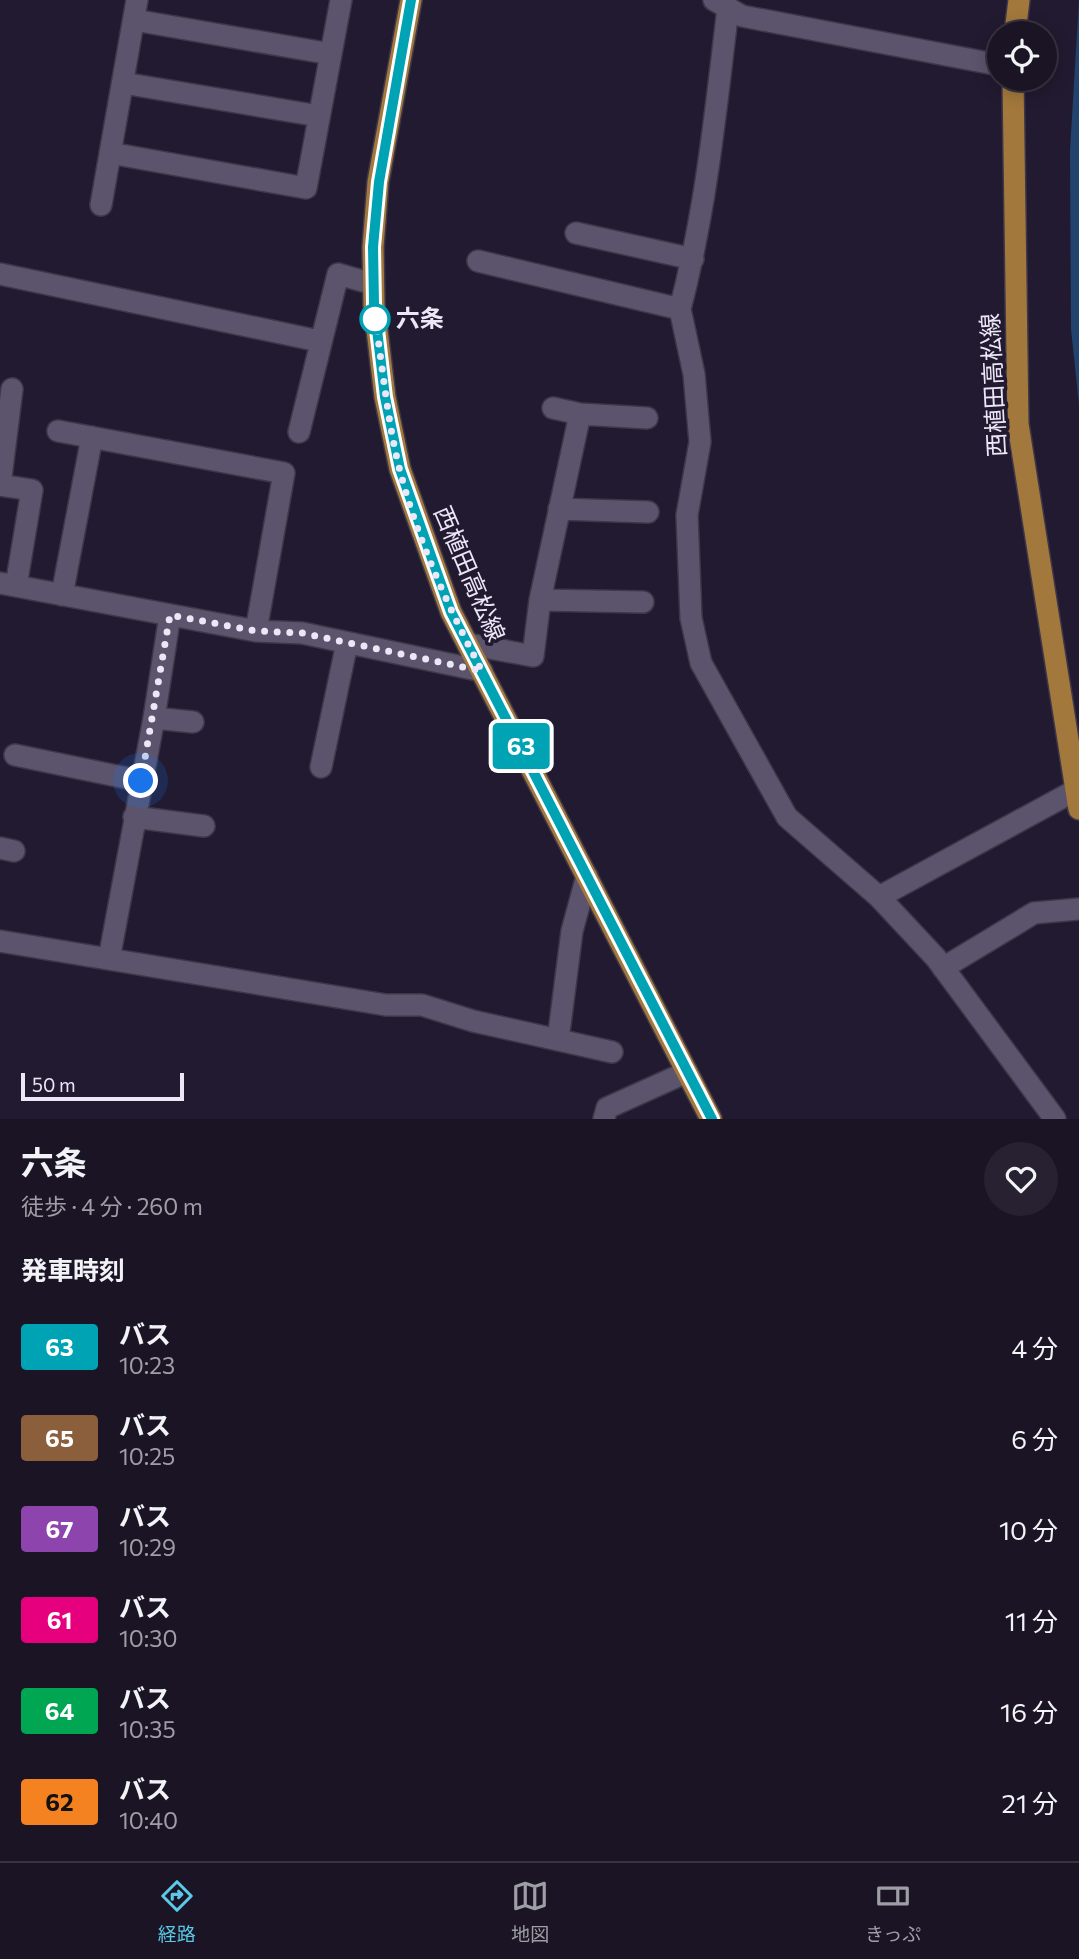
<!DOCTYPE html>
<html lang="ja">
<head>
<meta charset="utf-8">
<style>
	body { margin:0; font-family:Commissioner,"Noto Sans JP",sans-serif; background:#272131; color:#f1f3f6; height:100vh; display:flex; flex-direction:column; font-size:26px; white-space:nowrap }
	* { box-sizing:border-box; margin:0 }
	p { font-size:23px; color:#9f9ea6 }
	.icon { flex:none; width:38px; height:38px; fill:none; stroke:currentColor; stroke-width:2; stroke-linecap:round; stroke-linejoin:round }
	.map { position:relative; height:1119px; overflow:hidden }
	.sheet { display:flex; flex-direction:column; background:#1a1424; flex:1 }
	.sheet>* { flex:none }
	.badge { padding:0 14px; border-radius:5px; font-size:24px; line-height:46px }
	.controls { position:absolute; left:987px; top:21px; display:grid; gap:14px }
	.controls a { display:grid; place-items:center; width:70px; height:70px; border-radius:50%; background:#1a1424; box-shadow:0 4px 18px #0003,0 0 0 2px #383341; font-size:35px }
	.scale { position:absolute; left:21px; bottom:18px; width:163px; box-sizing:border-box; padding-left:7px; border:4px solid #ece7f7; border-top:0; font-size:19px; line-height:24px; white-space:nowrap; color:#ece7f7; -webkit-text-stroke:5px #221a30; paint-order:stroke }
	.you { position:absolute; width:35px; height:35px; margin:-18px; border:5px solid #fff; border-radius:50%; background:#1a73e8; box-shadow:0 0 0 10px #1a73e833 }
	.map>.badge { position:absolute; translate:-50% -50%; box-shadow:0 0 0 4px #fff }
	h2 { padding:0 21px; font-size:26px; line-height:63px }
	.round { display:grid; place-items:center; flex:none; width:74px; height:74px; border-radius:37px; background:#272131 }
	.headline { display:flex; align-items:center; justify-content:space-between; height:119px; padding:0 21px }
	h1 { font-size:33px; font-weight:700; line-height:52px }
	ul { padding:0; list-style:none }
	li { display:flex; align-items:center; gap:21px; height:91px; padding:0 21px }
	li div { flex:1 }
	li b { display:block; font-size:26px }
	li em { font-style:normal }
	li .badge { min-width:77px; font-weight:700; text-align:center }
	.tab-bar { display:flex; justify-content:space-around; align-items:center; height:98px; border-top:2px solid #383341; background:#1a1424; font-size:19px; color:#9f9ea6 }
	.tab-bar a { display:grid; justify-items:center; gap:4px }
	.tab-bar .selected { color:#5ac8e6 }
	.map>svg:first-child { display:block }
	.water { fill:#22436d }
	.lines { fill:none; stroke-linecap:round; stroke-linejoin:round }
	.minor-casing { stroke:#3d3748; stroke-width:24 }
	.major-casing { stroke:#3d3748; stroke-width:24 }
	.minor { stroke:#5c546d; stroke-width:21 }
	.major { stroke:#a3783c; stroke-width:21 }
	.line-casing { stroke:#fff; stroke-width:16 }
	.line { stroke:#00a3b4; stroke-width:10 }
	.walk { stroke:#ece7f7; stroke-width:7; stroke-dasharray:0 12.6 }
	.stop-dot { fill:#fff; stroke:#00a3b4; stroke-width:3.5 }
	.labels { text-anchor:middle; stroke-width:7; stroke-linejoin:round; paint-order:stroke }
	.stop-label { font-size:24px; font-weight:bold; fill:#ece7f7; stroke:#221a30; text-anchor:start }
	.street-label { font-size:24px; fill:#ece7f7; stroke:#221a30 }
</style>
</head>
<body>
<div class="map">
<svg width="1079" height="1119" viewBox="0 0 1079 1119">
	<rect width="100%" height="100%" fill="#221a30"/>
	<!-- water -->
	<path class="water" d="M 1079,0 L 1079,405 L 1071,329 L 1070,150 Z"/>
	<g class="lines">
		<defs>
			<path id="minor" d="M 714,0 L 742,16 L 999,65
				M 134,20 L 331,54
				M 123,83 L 319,116
				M 110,153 L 306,188 L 341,0
				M 101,205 L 137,0
				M 576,233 L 693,259
				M 478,261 L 680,309 L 694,374 L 700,442 L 687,515 L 691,618 L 701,663 L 787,817 L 879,897 L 936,958 L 1055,1119
				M 0,274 L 319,341
				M 680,309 C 706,210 716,109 728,8
				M 553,408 L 580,414
				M 58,431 L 284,473 L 256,631
				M 299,432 L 338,274 L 373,284
				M 0,485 L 32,490 L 16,586
				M 0,485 L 12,389
				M 559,509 L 648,512
				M 0,583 L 256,631 L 302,633 L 482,671
				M 62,595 L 92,437
				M 540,600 L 643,602
				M 468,644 L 533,656 L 540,600 L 580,414 L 647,418
				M 154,718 L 193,722
				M 15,755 L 141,781
				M 321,767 L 347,643
				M 134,817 L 204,826
				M 0,848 L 14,851
				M 879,897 L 1076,790
				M 0,941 L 386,1005 L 422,1005 L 473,1021 L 612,1052
				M 109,959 L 154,718 L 170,615
				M 943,968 L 1034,913 L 1079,909
				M 558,1040 L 572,931 L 587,876
				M 604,1119 L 607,1108 L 687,1072"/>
			<path id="major" d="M 411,0 L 378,182 L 373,247 L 374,305 L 385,397 L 400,469 L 451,612 L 711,1119
				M 1015,33 L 1019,0
				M 1013,79 L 1018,424 L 1079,809"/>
		</defs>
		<!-- minor casing -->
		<use href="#minor" class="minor-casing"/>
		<!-- major casing -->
		<use href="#major" class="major-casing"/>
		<!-- minor -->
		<use href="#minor" class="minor"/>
		<!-- major -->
		<use href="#major" class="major"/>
	</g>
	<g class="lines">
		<defs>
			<path id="line" d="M 411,0 L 379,182 L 373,247 L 374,304 L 385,397 L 400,469 L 451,612 L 712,1119"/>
		</defs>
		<!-- line casing -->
		<use href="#line" class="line-casing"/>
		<!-- line -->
		<use href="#line" class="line"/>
		<!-- walk -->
		<path class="walk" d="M 141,781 L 170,615 L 256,631 L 302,633 L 482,671 C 448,607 417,539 399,467 C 387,418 383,369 375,319"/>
	</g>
	<!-- markers -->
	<circle class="stop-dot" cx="375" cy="319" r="14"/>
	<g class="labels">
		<!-- stop labels -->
		<g class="stop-label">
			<text x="396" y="327">六条</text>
		</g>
		<!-- street labels -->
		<g class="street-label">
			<text transform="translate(994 385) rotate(-93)" y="8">西植田高松線</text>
			<text transform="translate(469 574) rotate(67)" y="8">西植田高松線</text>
		</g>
	</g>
</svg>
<div class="controls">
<a><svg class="icon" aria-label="locate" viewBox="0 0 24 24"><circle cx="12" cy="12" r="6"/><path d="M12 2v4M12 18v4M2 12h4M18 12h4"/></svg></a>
</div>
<div class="scale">50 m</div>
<div class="you" style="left:141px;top:781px"></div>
<b class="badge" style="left:521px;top:746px;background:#00a3b4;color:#fff">63</b>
</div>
<section class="sheet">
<div class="headline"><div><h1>六条</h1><p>徒歩 · 4 分 · 260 m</p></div><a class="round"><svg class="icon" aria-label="heart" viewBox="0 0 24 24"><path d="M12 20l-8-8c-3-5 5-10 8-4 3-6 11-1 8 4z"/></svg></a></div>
<h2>発車時刻</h2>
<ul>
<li><span class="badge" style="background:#00a3b4;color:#fff">63</span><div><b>バス</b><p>10:23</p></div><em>4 分</em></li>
<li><span class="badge" style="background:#8b5e3c;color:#fff">65</span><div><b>バス</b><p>10:25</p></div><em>6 分</em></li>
<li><span class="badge" style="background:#8e44ad;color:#fff">67</span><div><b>バス</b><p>10:29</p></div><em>10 分</em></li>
<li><span class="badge" style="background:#e6007e;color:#fff">61</span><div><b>バス</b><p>10:30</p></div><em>11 分</em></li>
<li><span class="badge" style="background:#00a651;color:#fff">64</span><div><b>バス</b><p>10:35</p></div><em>16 分</em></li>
<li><span class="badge" style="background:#f58220;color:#111">62</span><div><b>バス</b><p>10:40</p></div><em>21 分</em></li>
</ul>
</section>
<nav class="tab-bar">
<a class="selected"><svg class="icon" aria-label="directions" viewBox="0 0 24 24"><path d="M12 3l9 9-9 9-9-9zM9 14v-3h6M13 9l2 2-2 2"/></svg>経路</a>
<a><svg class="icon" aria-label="map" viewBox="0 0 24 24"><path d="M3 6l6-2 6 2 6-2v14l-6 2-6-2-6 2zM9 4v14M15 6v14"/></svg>地図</a>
<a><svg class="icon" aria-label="tickets" viewBox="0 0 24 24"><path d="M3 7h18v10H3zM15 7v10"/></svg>きっぷ</a>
</nav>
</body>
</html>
